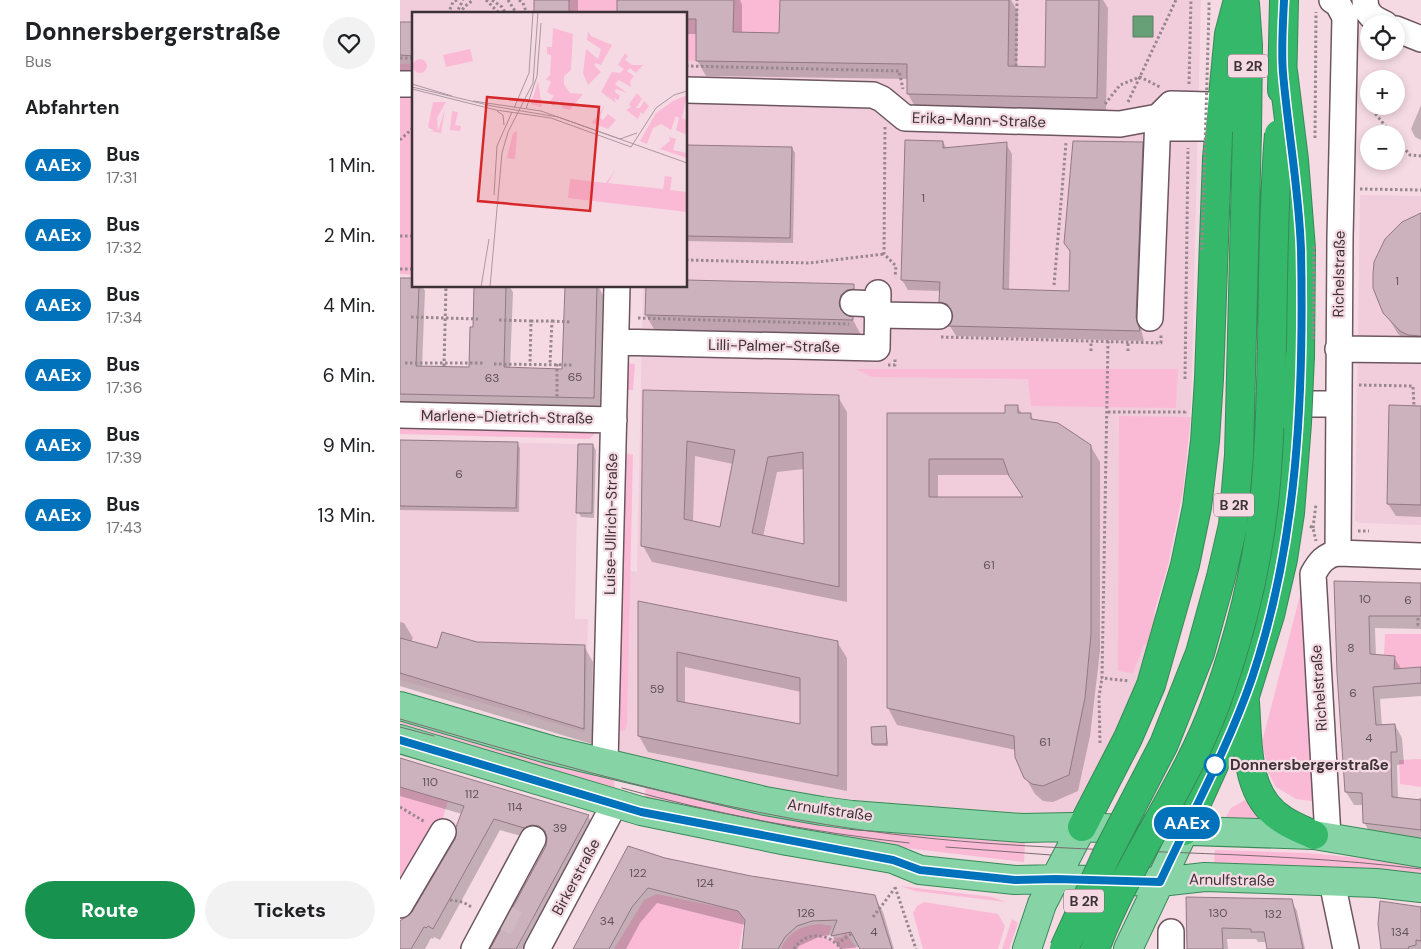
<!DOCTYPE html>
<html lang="de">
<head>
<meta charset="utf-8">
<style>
	body { margin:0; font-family:"DM Sans",sans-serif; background:#f2f2f2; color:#202124; height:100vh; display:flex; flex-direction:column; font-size:19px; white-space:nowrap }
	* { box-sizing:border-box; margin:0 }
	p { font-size:16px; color:#757577 }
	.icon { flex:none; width:28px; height:28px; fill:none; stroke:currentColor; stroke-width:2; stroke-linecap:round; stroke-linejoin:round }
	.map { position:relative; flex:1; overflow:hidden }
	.drawer { display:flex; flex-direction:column; background:#fff; width:400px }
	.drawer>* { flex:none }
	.badge { padding:0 10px; border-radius:16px; font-size:18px; line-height:32px }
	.fabs { position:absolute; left:960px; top:15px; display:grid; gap:10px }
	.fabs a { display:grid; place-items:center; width:45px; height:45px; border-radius:50%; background:#fff; box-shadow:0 2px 8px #0003; font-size:25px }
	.map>.badge { position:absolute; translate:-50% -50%; box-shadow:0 0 0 2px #fff }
	h2 { padding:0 25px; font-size:19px; line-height:45px }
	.round { display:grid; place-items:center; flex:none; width:52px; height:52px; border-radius:26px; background:#f2f2f2 }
	.headline { display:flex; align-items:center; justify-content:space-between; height:85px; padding:0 25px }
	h1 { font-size:24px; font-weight:800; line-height:38px }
	.cta { display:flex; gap:10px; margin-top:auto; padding:10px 25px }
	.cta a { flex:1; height:58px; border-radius:30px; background:#18934f; color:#fff; font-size:20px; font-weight:800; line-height:58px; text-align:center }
	.cta a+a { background:#f2f2f2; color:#202124 }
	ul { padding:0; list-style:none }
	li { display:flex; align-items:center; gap:15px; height:70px; padding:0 25px }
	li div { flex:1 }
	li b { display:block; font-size:19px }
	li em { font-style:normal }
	li .badge { min-width:55px; font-weight:700; text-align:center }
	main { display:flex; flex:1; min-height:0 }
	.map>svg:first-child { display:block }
	.built { fill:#f1cddb }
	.green { fill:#fabad5 }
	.water { fill:#679f77; stroke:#5a7f64 }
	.shadow { fill:#0003; fill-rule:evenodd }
	.building { fill:#ccb2bc; stroke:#927983; fill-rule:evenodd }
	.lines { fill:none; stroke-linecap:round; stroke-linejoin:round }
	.minor-tunnel { stroke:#d0b9c1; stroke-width:25; stroke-dasharray:25 12; stroke-linecap:butt }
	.minor-casing { stroke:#6d565f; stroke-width:28 }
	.major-casing { stroke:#388958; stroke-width:30 }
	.highway-casing { stroke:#388958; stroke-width:30 }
	.path { stroke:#99878e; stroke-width:3; stroke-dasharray:2.5 2.5; stroke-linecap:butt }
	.minor { stroke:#fff; stroke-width:25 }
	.major { stroke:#86d4a6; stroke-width:28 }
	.highway { stroke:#35b86a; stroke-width:28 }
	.tram { stroke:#7b6b71; stroke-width:1 }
	.highway-bridge-casing { stroke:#388958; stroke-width:30; stroke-linecap:butt }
	.path-bridge { stroke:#99878e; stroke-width:3; stroke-dasharray:2.5 2.5; stroke-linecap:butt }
	.highway-bridge { stroke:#35b86a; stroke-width:28 }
	.line-casing { stroke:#fff; stroke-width:11 }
	.line { stroke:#0072bc; stroke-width:8 }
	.stop-dot { fill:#fff; stroke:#0072bc; stroke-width:2.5 }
	.labels { text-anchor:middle; stroke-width:4.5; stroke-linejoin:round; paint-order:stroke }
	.number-label { font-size:12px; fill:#615358 }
	.shield { fill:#f5dae4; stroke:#74656b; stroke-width:1 }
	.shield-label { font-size:14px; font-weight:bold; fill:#3d3337 }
	.street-label { font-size:15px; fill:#3d3337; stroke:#f5dae4 }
	.stop-label { font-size:15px; font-weight:bold; fill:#3d3337; stroke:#f5dae4; text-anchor:start }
	.inset-road { fill:none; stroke:#ab979f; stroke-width:1 }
	.view { fill:#d62828; fill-opacity:0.15; stroke:#d62828; stroke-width:2.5 }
	.inset-edge { fill:none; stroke:#3d3337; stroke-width:2.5 }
</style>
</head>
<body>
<main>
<section class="drawer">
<div class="headline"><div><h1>Donnersbergerstraße</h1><p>Bus</p></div><a class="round"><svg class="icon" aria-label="heart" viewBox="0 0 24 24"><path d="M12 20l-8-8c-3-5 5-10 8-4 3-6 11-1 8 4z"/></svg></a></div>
<h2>Abfahrten</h2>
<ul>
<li><span class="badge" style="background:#0072bc;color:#fff">AAEx</span><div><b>Bus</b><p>17:31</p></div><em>1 Min.</em></li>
<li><span class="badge" style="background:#0072bc;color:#fff">AAEx</span><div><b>Bus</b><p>17:32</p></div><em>2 Min.</em></li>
<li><span class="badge" style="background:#0072bc;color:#fff">AAEx</span><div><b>Bus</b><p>17:34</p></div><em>4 Min.</em></li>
<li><span class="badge" style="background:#0072bc;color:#fff">AAEx</span><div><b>Bus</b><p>17:36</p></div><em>6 Min.</em></li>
<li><span class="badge" style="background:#0072bc;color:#fff">AAEx</span><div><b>Bus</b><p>17:39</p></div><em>9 Min.</em></li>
<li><span class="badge" style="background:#0072bc;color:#fff">AAEx</span><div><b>Bus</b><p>17:43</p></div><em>13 Min.</em></li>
</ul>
<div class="cta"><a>Route</a><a>Tickets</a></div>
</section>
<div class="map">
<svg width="1021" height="949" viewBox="0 0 1021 949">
	<rect width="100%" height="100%" fill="#f5dae4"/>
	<!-- built -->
	<path class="built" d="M 0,0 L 801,0 L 791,406 L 754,612 L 765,614 L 718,732 L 672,812 L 663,817 L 460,808 L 217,755 L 214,719 L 220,718 L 223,569 L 237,572 L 243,286 L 286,286 L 286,14 L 14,14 L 14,81 L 0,81 Z
		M 960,195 L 1021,196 L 1021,525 L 960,523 L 955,521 Z
		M 0,440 L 178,444 L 175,619 L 188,619 L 185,732 L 0,680 Z"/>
	<!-- green -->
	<path class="green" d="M 169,0 L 217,0 L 217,14 L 169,14 Z
		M 334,0 L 380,0 L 379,33 L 333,32 Z
		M 286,19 L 296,19 L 296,61 L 286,60 Z
		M 0,64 L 14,64 L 14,71 L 0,70 Z
		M 0,91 L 14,91 L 14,275 L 0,274 Z
		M 224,363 L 235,364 L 233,390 L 223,390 Z
		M 455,369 L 778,369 L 776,408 L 631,406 L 628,379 L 472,377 Z
		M 719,416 L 791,417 L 783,491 L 768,566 L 754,613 L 753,644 L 744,645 L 733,673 L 718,671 Z
		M 0,427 L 194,427 L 194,435 L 189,439 L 0,434 Z
		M 226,453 L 233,455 L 227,725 L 224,731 L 214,730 L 214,719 L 220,718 Z
		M 904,580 L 917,802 L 896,799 L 876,787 L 868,772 L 862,742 Z
		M 985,634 L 1021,634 L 1021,667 L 994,669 L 995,656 L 984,655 Z
		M 0,712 L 214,773 L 215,798 L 0,732 Z
		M 1021,759 L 1021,787 L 1000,784 L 999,760 Z
		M 245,781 L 537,828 L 537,836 L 625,843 L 624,862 L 480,845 L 246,806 Z
		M 0,787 L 48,801 L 43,818 L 0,893 Z
		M 852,796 L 866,819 L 825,818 L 831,808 Z
		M 815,850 L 908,853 L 1021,864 L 1021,880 L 905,873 L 905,866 L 814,863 Z
		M 500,886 L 592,897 L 606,902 L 515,891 Z
		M 257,894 L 338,911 L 344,920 L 339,949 L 214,949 L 244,900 Z
		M 524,902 L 598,914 L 605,926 L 598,949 L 523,949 L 513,913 L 517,906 Z
		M 612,919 L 618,923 L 609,949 L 602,949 Z
		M 420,924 L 432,926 L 427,939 L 442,937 L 446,933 L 457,949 L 381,949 C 388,932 403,925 420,924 Z"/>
	<!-- water -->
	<path class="water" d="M 733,16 L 753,16 L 753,37 L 733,37 Z"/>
	<!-- shadow -->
	<path class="shadow" d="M 135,0 L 178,0 L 178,14 L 135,14 Z
		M 218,0 L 340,0 L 342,5 L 342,33 L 380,34 L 381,0 L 611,0 L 618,12 L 617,68 L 646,68 L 647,0 L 703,0 L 708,8 L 706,113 L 517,110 L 508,94 L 508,79 L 306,76 L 297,60 L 297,34 L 286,34 L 286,14 Z
		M 0,23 L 14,23 L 14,82 L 0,82 Z
		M 1021,105 L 1021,140 L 1015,137 L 1011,129 Z
		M 506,141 L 543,142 L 547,149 L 606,144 L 612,154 L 609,290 L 670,292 L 671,253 L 665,242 L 742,144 L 748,154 L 741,329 L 744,341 L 556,336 L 550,326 L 555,316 L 547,312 L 541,301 L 541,291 L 508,290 L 502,280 Z
		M 286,146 L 392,148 L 395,153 L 393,243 L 286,241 Z
		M 1021,217 L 1021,348 L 1017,348 L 998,334 L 978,301 L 974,274 Z
		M 0,279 L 14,286 L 22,286 L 25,291 L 22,367 L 70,368 L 76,286 L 109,286 L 113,292 L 110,369 L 164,371 L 166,286 L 198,286 L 203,295 L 200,410 L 0,405 Z
		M 247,286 L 453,286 L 462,301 L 450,311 L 448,317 L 452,318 L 461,335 L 255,331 L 246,315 Z
		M 245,392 L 438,397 L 447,412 L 447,602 L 252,562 L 243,546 ZM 295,456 L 333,464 L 321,529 L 293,522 ZM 404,469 L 405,546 L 363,537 L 377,472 Z
		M 617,406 L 622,414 L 630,414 L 634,421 L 690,445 L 700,462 L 700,651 L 690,736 L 678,791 L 653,802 L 643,801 L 635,794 L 625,777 L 616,750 L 497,725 L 488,708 L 488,414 L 606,415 ZM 538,475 L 610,475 L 624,498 L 538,498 Z
		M 1021,407 L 1021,517 L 996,516 L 988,504 Z
		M 0,441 L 117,443 L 120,448 L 119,512 L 0,510 Z
		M 193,445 L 196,450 L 194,518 L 181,517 L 178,512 Z
		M 935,582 L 1021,584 L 1021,629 L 975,628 L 976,656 L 994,657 L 1002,670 L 1021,668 L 1021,696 L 980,699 L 982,726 L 995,725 L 1002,738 L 1004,764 L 997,765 L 998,798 L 1018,801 L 1019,798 L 1021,798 L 1021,842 L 971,835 L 964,822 L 964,805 L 954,805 L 946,792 Z
		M 239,602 L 437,642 L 447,658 L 447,791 L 248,752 L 239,736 ZM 285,667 L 401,692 L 401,725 L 285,703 Z
		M 0,622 L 4,623 L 13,638 L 11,642 L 38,650 L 77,644 L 184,646 L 193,662 L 192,744 L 0,686 Z
		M 486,727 L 488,746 L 474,746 L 473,744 Z
		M 0,760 L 188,816 L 195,828 L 129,949 L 92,949 L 149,839 L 139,836 L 131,839 L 100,830 L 40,940 L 34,937 L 33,939 L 31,938 L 25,949 L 0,949 L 0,923 L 13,913 L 57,840 L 62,814 L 0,796 Z
		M 264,859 L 351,877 L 474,896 L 483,912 L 494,949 L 461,949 L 460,947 L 440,949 L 432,935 L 421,936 L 399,946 L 397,949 L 343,949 L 345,925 L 257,903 L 240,923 L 226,949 L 174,949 Z
		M 787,899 L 891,900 L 897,911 L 905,949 L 868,949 L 867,942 L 858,942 L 856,939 L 827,939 L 828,949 L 789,949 Z
		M 1021,907 L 1021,949 L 983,949 Z"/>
	<!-- building -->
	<path class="building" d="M 134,0 L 169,0 L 169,14 L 134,14 Z
		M 217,0 L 334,0 L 333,32 L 379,33 L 380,0 L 609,0 L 608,66 L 645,67 L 646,0 L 699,0 L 697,98 L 507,94 L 507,64 L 296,61 L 296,19 L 286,19 L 286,14 L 217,14 Z
		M 0,22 L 14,22 L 14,56 L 0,55 Z
		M 505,140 L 543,141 L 543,148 L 607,142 L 603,289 L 669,291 L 670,251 L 664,243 L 673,141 L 743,142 L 736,317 L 740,331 L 548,326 L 553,316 L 547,304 L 539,302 L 540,282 L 501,280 Z
		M 286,145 L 392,147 L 390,238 L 286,236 Z
		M 1021,213 L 1021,336 L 1008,335 L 1000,331 L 983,313 L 973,288 L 973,274 L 974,262 L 985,239 L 1002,222 Z
		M 0,278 L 14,278 L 14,286 L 19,286 L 16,366 L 69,367 L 70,327 L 73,327 L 74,286 L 106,286 L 104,367 L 162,369 L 165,286 L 197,286 L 194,398 L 0,394 Z
		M 286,280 L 454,284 L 454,289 L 447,290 L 441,295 L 439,303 L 441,310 L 446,315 L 453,317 L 453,320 L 245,315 L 246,286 L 286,286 Z
		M 243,390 L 439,395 L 439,587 L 241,546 ZM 287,441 L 335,450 L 320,527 L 284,519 ZM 403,452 L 404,544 L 352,533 L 368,457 Z
		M 605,405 L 618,405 L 618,413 L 631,413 L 631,419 L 658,423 L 691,445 L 691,634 L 685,698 L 669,775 L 643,786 L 632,784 L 624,778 L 615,757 L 614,736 L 487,708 L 487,413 L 605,413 ZM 529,459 L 603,459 L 609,476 L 623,497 L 529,497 Z
		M 989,405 L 1021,406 L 1021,505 L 987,504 Z
		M 0,440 L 118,442 L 116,508 L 0,506 Z
		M 178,444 L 193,444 L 192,513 L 176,513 Z
		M 934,581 L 1021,583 L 1021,616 L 969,616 L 970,654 L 995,656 L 994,669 L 1021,667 L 1021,683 L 973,687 L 976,725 L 995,724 L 997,752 L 991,752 L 992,797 L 1021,800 L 1021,830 L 963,823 L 962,793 L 945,792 L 937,673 Z
		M 238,601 L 438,641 L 438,776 L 238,736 ZM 277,652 L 400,678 L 400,724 L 277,701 Z
		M 42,632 L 77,642 L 185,645 L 184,729 L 0,673 L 0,638 L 37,648 Z
		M 486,726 L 487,744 L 472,744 L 471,727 Z
		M 0,758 L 189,815 L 116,949 L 90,949 L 146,846 L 147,838 L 145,831 L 139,826 L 132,825 L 124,828 L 94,819 L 33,929 L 28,926 L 26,928 L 24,927 L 11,949 L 0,949 L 0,921 L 12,912 L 55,839 L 56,827 L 64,806 L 0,787 Z
		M 228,846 L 265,858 L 351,876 L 475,895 L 492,949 L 460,949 L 451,932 L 431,936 L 437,920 L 412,921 L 397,926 L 385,937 L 378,949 L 342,949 L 345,920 L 338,911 L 248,888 L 232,907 L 209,949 L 173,949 Z
		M 786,897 L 892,899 L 903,949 L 867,949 L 864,932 L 851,932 L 851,929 L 822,928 L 823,949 L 787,949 Z
		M 980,901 L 1021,907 L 1021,941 L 1016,940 L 1016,945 L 1008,947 L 1009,949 L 981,949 L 978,924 Z"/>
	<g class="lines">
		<!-- minor-tunnel -->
		<path class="minor-tunnel" d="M 94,912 L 127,929"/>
		<defs>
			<path id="minor" d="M 932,0 L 938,4 L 945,17 L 940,237 L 938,553
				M 965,0 C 965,14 974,19 985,24
				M 996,29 L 1021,39
				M 0,84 L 14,84
				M 286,90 L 473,95 L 482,99 L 505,118 L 720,124 L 758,117
				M 758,117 L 766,128 L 808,128
				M 453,303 L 478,304
				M 477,315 L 539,316
				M 750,318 L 758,117 L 771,104 L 809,105
				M 216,342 L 477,348 L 478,293
				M 938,349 L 1021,350
				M 893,404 L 938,404
				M 0,415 L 214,420
				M 205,762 L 217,286
				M 928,837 L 913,574 C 919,563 925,555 938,553 L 1021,556
				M 932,882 L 946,949
				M 0,905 L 43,832
				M 771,932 L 771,949
				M 74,949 L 133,839
				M 137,949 L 214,805"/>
			<path id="major" d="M 0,706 L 151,750 L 365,801 L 422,811 L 452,815 L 622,828 L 671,827 L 914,835 L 1021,853
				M 0,739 L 241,811 L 387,841 L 493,859 L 520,870 L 615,880 L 656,879 L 760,882 L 805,877 L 976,883 L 1021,888
				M 627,949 L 642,904 L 682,827
				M 728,949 L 784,831"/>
			<path id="highway" d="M 845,4 L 848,45 L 847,132
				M 883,71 L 894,160 L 901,249 L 900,356
				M 882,90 L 884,0
				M 845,702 C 848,742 844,795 882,819 C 892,826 903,830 914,835
				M 682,827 L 728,738 L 751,685 L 785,565 L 797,507 L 805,441 L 809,379 L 817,158 L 829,34 L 838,0
				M 784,831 L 844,699 L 870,615 L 883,559 L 890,513 L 897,423"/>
		</defs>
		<!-- minor casing -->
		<use href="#minor" class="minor-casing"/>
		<!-- major casing -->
		<use href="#major" class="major-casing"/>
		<!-- highway casing -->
		<use href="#highway" class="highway-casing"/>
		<!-- path -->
		<path class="path" d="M 86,0 L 100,14
			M 92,0 L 102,7 L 106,14
			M 108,0 L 117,14
			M 119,0 L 123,3 L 127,14
			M 809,10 L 809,0
			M 48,14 L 53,2 L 57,0
			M 56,14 L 63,0
			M 60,14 L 64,7 L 73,0
			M 0,58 L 14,58
			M 286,66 L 499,71 L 503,89
			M 616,66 L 617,0
			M 789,84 L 791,0
			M 728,102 L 776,0
			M 705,104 L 720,85 L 740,77 L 760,87
			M 969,106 L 992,134
			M 485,127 L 484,254 L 496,266 L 495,277
			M 915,138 L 916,12
			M 996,139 L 1010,155 L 1021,156
			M 0,140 L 14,127
			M 960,189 L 1021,190
			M 0,236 L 14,236
			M 286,260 L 409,263 L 484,254
			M 0,269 L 14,269
			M 654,285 L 666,143
			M 11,317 L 78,319
			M 238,318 L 449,324
			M 99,320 L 131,321 L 130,364
			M 131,321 L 152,321 L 150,364
			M 152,321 L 170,322
			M 541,337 L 761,343 L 761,333
			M 708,341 L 702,678 L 729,681
			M 691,351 L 691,341
			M 728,351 L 728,342
			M 5,363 L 83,363
			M 94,364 L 172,365
			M 157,364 L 157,399
			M 488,365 L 495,365 L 495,358
			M 44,366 L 46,286
			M 785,379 L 788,148
			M 959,385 L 1013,386 L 1014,406
			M 708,412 L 785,412 L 785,411
			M 910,526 L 913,528 L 916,541
			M 913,528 L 916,504
			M 958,531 L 969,531
			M 1018,618 L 1018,625 L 1021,625
			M 700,743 L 699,697 L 702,678
			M 0,807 L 25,822
			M 495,887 L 516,949
			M 50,900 L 63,902 L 73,908
			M 473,917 L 495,888
			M 437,944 L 451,934
			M 394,949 C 405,931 429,932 441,949"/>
		<!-- minor -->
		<use href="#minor" class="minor"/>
		<!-- major -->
		<use href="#major" class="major"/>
		<!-- highway -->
		<use href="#highway" class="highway"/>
		<!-- tram -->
		<path class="tram" d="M 0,719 C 173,769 347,820 527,838 C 692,855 857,849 1021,869
			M 0,727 L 34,736
			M 222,788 C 316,814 411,832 509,843
			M 546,847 L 651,855"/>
		<defs>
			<path id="highway-bridge" d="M 897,423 L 900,356
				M 664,949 L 707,854 L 764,744 L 800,653 L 821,577 L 833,525 L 839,455 L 847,132
				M 695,949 C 727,862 786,787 817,700 C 845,622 864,537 868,454 C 875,348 870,241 879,134"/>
		</defs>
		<!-- highway-bridge casing -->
		<use href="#highway-bridge" class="highway-bridge-casing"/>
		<!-- path-bridge -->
		<path class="path-bridge" d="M 802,250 L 809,10
			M 913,339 L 914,246"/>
		<!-- highway-bridge -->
		<use href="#highway-bridge" class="highway-bridge"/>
	</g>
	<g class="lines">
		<defs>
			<path id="line" d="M 0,740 L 241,812 L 493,860 L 520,870 L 615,880 L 656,879 L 760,882 C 791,815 828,748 852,678 C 898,542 904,393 901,250 C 899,190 888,132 883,73 C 881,49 883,24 884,0"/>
		</defs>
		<!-- line casing -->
		<use href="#line" class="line-casing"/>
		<!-- line -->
		<use href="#line" class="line"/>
	</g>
	<!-- markers -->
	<circle class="stop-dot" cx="815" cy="765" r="10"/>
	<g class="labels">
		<!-- number labels -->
		<g class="number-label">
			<text x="523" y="202">1</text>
			<text x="997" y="285">1</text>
			<text x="175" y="381">65</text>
			<text x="92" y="382">63</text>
			<text x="59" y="478">6</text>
			<text x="589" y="569">61</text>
			<text x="965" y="603">10</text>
			<text x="1008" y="604">6</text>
			<text x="951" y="652">8</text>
			<text x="257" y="693">59</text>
			<text x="953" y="697">6</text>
			<text x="969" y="742">4</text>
			<text x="645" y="746">61</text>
			<text x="30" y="786">110</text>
			<text x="72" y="798">112</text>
			<text x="115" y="811">114</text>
			<text x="160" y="832">39</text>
			<text x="238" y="877">122</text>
			<text x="305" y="887">124</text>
			<text x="406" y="917">126</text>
			<text x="818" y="917">130</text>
			<text x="873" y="918">132</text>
			<text x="207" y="925">34</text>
			<text x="474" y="936">4</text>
			<text x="1000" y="936">134</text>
		</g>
		<!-- shield labels -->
		<g class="shield">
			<rect x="828" y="54.5" width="40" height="23" rx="4"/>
			<rect x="814" y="493.5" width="40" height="23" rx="4"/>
			<rect x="664" y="889.5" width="40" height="23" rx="4"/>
		</g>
		<g class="shield-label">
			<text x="848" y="71">B 2R</text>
			<text x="834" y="510">B 2R</text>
			<text x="684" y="906">B 2R</text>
		</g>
		<!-- street labels -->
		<g class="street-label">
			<text transform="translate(579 120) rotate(2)" y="5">Erika-Mann-Straße</text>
			<text transform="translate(939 274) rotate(-89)" y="5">Richelstraße</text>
			<text transform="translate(374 346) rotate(1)" y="5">Lilli-Palmer-Straße</text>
			<text transform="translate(107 417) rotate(1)" y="5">Marlene-Dietrich-Straße</text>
			<text transform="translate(211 524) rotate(-89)" y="5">Luise-Ullrich-Straße</text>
			<text transform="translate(919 688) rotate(-94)" y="5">Richelstraße</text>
			<text transform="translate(430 810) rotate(8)" y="5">Arnulfstraße</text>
			<text transform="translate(176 877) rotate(-62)" y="5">Birkerstraße</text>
			<text transform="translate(832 880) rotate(1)" y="5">Arnulfstraße</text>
		</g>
		<!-- stop labels -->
		<g class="stop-label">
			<text x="830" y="770">Donnersbergerstraße</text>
		</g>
	</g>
	<!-- overview -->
	<g transform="translate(12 12)">
		<rect width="275" height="275" fill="#f5dae4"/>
		<path d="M 141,16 L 161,22 L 159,58 L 152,64 L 152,72 L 158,81 L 171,82 L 158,98 L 150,96 L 148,89 L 141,94 L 137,90 L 142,84 L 135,80 L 139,70 L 134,67 L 138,63 L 139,43 L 135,42 L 135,35 L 140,35 ZM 176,19 L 179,24 L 200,33 L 189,53 L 183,51 L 182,53 L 189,60 L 176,73 L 171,61 L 174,37 L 186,47 L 189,37 L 175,28 ZM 58,37 L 61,49 L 34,55 L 31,43 ZM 213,41 L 216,44 L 213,48 L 220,53 L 231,53 L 224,61 L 218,56 L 215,59 L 222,64 L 218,69 L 219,75 L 207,68 L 203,72 L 215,81 L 204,77 L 203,80 L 208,84 L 206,88 L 202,86 L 204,91 L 189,80 L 200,60 L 208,61 L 212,57 L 206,53 ZM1 54a7 7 0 1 1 14 0a7 7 0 1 1-14 0ZM 126,69 L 130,94 L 129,95 L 119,92 ZM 225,81 L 230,87 L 224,96 L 228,96 L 232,89 L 237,94 L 231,102 L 229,100 L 226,107 L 214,98 L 219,95 L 217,92 ZM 275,83 L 270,106 L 275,108 L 275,123 L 264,118 L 267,106 L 264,104 L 259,118 L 249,112 L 241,116 L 235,132 L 228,129 L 244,101 L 261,89 ZM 21,90 L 34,90 L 25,106 L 26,119 L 33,97 L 29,121 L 16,119 L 22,119 L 16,115 ZM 192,94 L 188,106 L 191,108 L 196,102 L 204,108 L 196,117 L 180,111 ZM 40,99 L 46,100 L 43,113 L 49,114 L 48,119 L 38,118 ZM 105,119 L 103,147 L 95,146 L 101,121 ZM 257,125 L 264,127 L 261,138 L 275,141 L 275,146 L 248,137 L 258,129 ZM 203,158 L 196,171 L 251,177 L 253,164 L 260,165 L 258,178 L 275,180 L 275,200 L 156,186 L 158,167 L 194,171 Z" fill="#fabad5"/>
		<path class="inset-road" d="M 0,72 L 40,84M 0,75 L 80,94 L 146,105 L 275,151M 0,77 L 84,98 L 139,106 L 219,135 L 244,96 L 262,83 L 275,79M 61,89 L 129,99 L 208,127 L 225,121M 102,96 L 117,61 L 121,0M 114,97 L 125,64 L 129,11M 85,99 L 91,103 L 92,113M 82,183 L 85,134 L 100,100M 69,275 L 77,227M 78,275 L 90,141 L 96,120 L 121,71 L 126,0"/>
		<path class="view" d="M 75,85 L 187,95 L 178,199 L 66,189 Z"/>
		<rect width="275" height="275" class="inset-edge"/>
	</g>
</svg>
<div class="fabs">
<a><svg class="icon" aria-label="locate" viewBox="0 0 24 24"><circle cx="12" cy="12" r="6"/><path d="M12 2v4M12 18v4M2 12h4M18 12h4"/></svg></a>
<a>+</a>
<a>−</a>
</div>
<b class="badge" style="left:787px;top:823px;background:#0072bc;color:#fff">AAEx</b>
</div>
</main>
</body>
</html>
